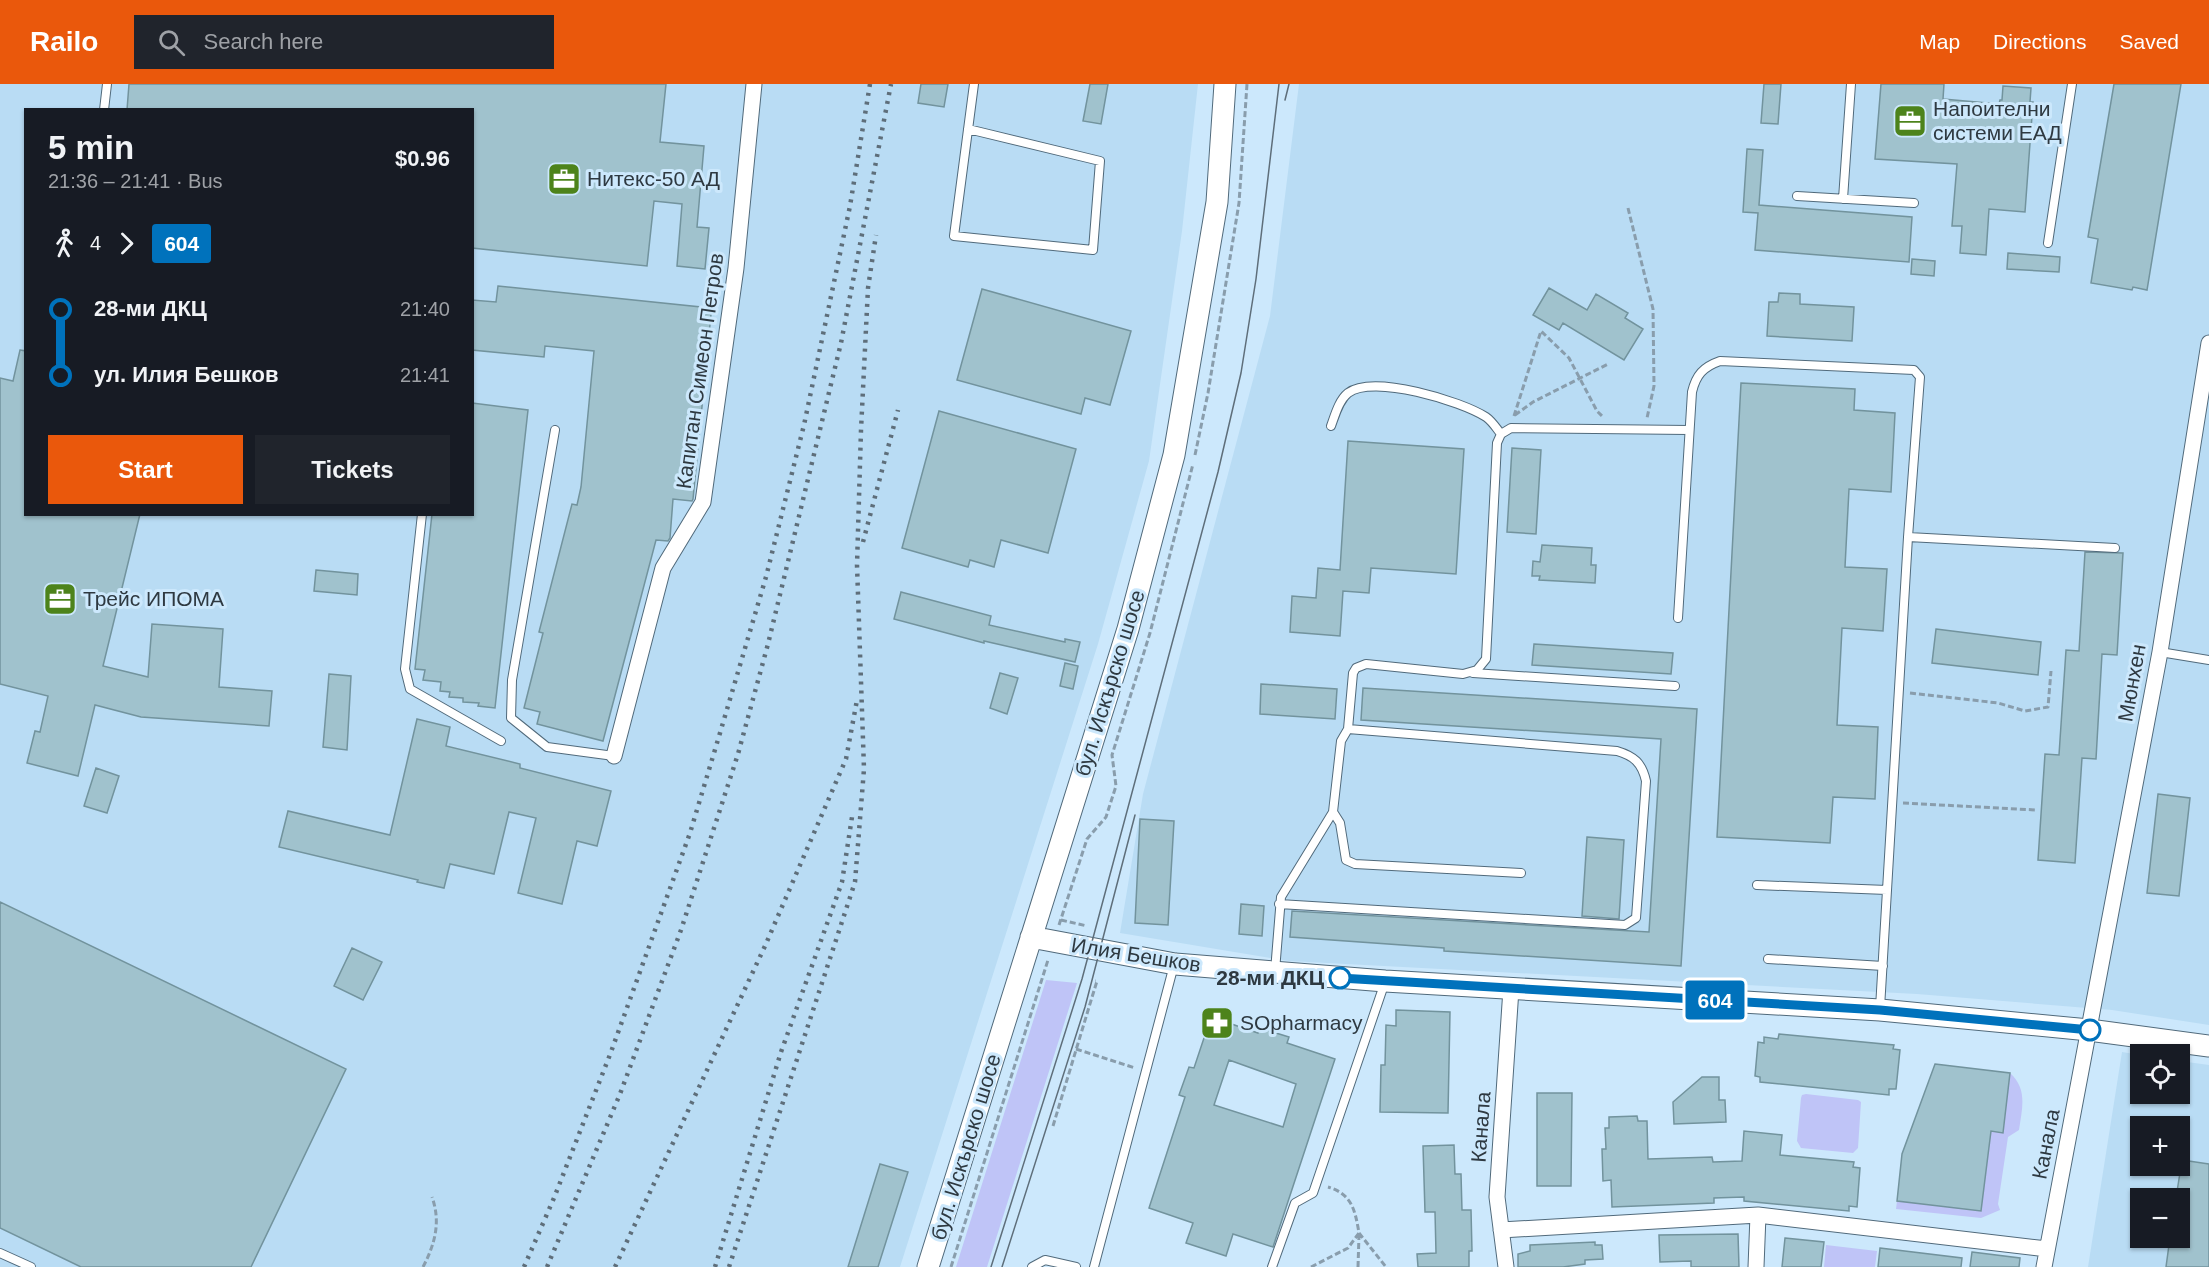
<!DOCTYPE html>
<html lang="en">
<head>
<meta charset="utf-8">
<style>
	body { margin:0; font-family:Helvetica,sans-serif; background:#20242c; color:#f1f3f6; height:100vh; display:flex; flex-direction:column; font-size:22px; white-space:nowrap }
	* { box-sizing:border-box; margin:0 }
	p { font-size:20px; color:#9ea1a6 }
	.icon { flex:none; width:33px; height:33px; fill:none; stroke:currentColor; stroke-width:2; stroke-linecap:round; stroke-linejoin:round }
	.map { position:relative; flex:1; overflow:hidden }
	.details { position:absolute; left:24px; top:24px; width:450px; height:408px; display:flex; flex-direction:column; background:#171b24; border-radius:0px; box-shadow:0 2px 4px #0004 }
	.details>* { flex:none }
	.badge { padding:0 12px; border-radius:4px; font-size:21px; line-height:39px }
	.buttons { position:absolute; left:2130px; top:960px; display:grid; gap:12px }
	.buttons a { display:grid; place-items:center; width:60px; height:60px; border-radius:0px; background:#171b24; box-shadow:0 2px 4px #0004; font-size:30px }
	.map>.badge { position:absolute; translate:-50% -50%; box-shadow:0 0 0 3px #fff }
	.legs { display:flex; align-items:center; gap:9px; height:66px; padding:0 24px; font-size:20px }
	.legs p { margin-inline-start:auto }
	.headline { display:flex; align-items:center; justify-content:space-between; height:102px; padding:0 24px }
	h1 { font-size:33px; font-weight:800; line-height:45px }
	.button { display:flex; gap:12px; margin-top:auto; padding:12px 24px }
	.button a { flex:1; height:69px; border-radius:0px; background:#ea580c; color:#fff; font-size:24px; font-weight:800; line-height:69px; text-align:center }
	.button a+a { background:#20242c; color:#f1f3f6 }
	ul { padding:0 24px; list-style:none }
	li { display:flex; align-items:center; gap:21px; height:66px; font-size:22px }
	li i { display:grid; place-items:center; width:9px; height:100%; margin:0 8px; background:currentColor }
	li i::after { content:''; width:15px; height:15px; margin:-8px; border:4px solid; border-radius:50%; background:#171b24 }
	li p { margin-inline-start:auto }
	li:first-child i { background:linear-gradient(#0000 50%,currentColor 0) }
	li:last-child i { background:linear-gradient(currentColor 50%,#0000 0) }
	header { display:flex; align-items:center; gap:36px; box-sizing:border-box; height:84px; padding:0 30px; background:#ea580c; color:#fff }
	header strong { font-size:28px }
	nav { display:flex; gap:33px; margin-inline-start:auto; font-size:21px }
	.search { width:420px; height:54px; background:#20242c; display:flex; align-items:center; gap:15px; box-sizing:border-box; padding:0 21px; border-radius:0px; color:#9ea1a6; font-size:22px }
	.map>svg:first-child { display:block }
	.built { fill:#b9dcf4; fill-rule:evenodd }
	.green { fill:#bfc4f7 }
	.building { fill:#a0c2cd; stroke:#72939d; stroke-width:1.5; fill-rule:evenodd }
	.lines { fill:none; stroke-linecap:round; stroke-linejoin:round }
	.lane-casing { stroke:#516a7b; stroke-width:10 }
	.street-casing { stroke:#516a7b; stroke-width:17 }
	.secondary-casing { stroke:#516a7b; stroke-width:23 }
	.path { stroke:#899dac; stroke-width:3; stroke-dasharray:6 3; stroke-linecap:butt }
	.lane { stroke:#fff; stroke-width:8 }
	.street { stroke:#fff; stroke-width:15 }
	.secondary { stroke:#fff; stroke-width:21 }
	.tram { stroke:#5e6e7a; stroke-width:1.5 }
	.rail { stroke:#5e6e7a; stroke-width:4.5; stroke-dasharray:3 6; stroke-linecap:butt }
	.line-1-casing { stroke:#fff; stroke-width:14 }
	.line-1 { stroke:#0072bc; stroke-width:9 }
	.stop-1-dot { fill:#fff; stroke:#0072bc; stroke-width:3 }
	.labels { text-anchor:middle; stroke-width:6; stroke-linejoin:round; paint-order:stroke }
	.poi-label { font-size:21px; fill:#2e3941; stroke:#cce8fc; text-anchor:start }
	.street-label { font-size:21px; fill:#2e3941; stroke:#cce8fc }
	.stop-label { font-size:21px; font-weight:bold; fill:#2e3941; stroke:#cce8fc; text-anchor:end }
</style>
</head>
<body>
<header>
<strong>Railo</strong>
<div class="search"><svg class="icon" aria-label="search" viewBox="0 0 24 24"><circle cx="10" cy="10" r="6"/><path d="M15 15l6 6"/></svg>Search here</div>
<nav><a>Map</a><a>Directions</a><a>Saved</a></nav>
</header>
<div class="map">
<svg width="2209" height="1183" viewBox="0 0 2209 1183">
	<rect width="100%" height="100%" fill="#cce8fc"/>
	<!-- built -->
	<path class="built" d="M 0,0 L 1198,0 L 1182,147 L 1149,377 L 1098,560 L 900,1183 L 0,1183 ZM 26,26 L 472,26 L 472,430 L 26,430 Z
		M 1299,0 L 2209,0 L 2209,941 L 2112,926 L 1917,910 L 1289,877 L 1120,849 L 1143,710 L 1270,232 Z
		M 2122,968 L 2140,971 L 2140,1010 L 2180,1010 L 2180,977 L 2209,981 L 2209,1183 L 2088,1183 ZM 2140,1042 L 2180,1042 L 2180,1082 L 2140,1082 ZM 2140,1114 L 2180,1114 L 2180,1154 L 2140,1154 Z"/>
	<!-- green -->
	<path class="green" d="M 1046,896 L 1077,899 L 987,1183 L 956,1183 Z
		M 2010,989 C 2028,1005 2022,1025 2019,1046 L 2008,1053 L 1998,1120 L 2000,1126 L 1981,1134 L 1896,1125 L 1897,1117 L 1981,1127 L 1991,1047 L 2003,1048 Z
		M 1806,1010 L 1858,1016 L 1861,1018 L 1858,1064 L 1853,1069 L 1801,1064 L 1797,1057 L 1801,1014 L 1802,1011 Z
		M 1826,1161 L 1877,1167 L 1875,1183 L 1824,1183 Z"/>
	<!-- building -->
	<path class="building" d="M 129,0 L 666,0 L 660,58 L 704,62 L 697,143 L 709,144 L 705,185 L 677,182 L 682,120 L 654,117 L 647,182 L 472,164 L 472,26 L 127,26 Z
		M 921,0 L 948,0 L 944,23 L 918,19 Z
		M 1090,0 L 1108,0 L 1101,40 L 1083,37 Z
		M 1764,0 L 1781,0 L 1778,40 L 1761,39 Z
		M 1881,0 L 1944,0 L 1943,15 L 1999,20 L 2000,16 L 2002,16 L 2003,2 L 2031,4 L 2030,18 L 2033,18 L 2025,128 L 1989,125 L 1986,171 L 1960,169 L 1962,142 L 1952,142 L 1957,80 L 1875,75 Z
		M 2114,0 L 2181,0 L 2147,206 L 2133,203 L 2132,206 L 2091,199 L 2098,155 L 2088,153 Z
		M 1747,65 L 1763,66 L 1759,121 L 1912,133 L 1909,178 L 1755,166 L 1758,129 L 1743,128 Z
		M 2008,169 L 2060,173 L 2059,188 L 2007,185 Z
		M 1912,175 L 1935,177 L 1934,192 L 1911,190 Z
		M 498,202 L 701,223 L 701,229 L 711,230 L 693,415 L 692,417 L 673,415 L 670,454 L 668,457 L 656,456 L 603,657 L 537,640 L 540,628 L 524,624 L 543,549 L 539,548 L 572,420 L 577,421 L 581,403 L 594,267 L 545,262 L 544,273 L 472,266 L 472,216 L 496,218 Z
		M 1549,204 L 1587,226 L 1596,210 L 1628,229 L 1625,234 L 1643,245 L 1624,276 L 1563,239 L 1559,246 L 1533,231 Z
		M 982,205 L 1131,247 L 1110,321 L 1085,314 L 1081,330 L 957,296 Z
		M 1779,209 L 1800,210 L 1800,220 L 1854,223 L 1852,257 L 1767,252 L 1769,218 L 1778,218 Z
		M 20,266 L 26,267 L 26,430 L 140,430 L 103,582 L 148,593 L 152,540 L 223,545 L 219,603 L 272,607 L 269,642 L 141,633 L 95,621 L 78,692 L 27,679 L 35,647 L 40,648 L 48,612 L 0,600 L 0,294 L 13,297 Z
		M 1741,299 L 1855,305 L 1854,326 L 1895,329 L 1891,408 L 1849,405 L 1845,483 L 1887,485 L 1883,547 L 1842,544 L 1837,641 L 1878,643 L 1875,715 L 1833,713 L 1830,759 L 1717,753 Z
		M 472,319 L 528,326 L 495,624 L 478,622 L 479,619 L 463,618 L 463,614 L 449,613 L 450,608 L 440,607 L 441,598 L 423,596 L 425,586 L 415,585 L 432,430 L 472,430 Z
		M 939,327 L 1076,365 L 1048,469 L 1001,456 L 994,483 L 970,476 L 968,483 L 902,464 Z
		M 1348,357 L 1464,365 L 1456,490 L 1371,484 L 1369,509 L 1343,507 L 1340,552 L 1290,548 L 1292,512 L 1316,514 L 1318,484 L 1340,486 Z
		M 1512,364 L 1541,366 L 1536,450 L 1507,448 Z
		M 1542,461 L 1592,464 L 1591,481 L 1596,481 L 1595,499 L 1539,496 L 1540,492 L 1532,492 L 1533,477 L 1540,478 Z
		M 2085,468 L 2123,469 L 2117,571 L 2102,570 L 2096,675 L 2082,674 L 2075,779 L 2038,776 L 2045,670 L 2059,671 L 2066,566 L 2079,567 Z
		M 316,486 L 358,490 L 357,511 L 314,507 Z
		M 901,508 L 991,532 L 989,541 L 1065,558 L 1065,555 L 1080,558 L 1075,578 L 984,557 L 984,559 L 894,535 Z
		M 1936,545 L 2041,558 L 2038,591 L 1932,579 Z
		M 1534,560 L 1673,569 L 1671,590 L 1532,581 Z
		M 1065,579 L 1078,582 L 1073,605 L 1060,602 Z
		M 1000,589 L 1018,594 L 1007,630 L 990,624 Z
		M 329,590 L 351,592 L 347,666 L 323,663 Z
		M 1261,600 L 1337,605 L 1335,635 L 1260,630 Z
		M 1363,604 L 1697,625 L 1681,882 L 1444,867 L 1444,864 L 1290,853 L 1292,827 L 1649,848 L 1661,655 L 1361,636 Z
		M 417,635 L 450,643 L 446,662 L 520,680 L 520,684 L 611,707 L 597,762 L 577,757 L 562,820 L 518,809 L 536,734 L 509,728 L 494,790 L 450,780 L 444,804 L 417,798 L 418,796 L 279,763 L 288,727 L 390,751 Z
		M 96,684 L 119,692 L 107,729 L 84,722 Z
		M 2158,710 L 2190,714 L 2179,812 L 2147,809 Z
		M 1140,735 L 1174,737 L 1168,841 L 1135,839 Z
		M 1587,753 L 1624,756 L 1619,835 L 1582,832 Z
		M 0,818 L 346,985 L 251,1183 L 81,1183 L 0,1144 Z
		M 1241,820 L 1264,822 L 1262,852 L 1239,850 Z
		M 352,864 L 382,878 L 363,916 L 334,902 Z
		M 1396,926 L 1450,928 L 1448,1029 L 1380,1028 L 1381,981 L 1385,981 L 1386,941 L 1396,942 Z
		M 1211,933 L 1258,949 L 1261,944 L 1276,949 L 1289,953 L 1287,959 L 1335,975 L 1273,1163 L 1233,1150 L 1226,1172 L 1186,1159 L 1193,1139 L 1149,1124 L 1185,1013 L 1179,1011 L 1189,983 L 1194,984 ZM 1229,976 L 1296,1000 L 1283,1043 L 1214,1021 Z
		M 1779,950 L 1894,961 L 1893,965 L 1900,966 L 1896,1005 L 1889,1005 L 1889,1011 L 1760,998 L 1760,993 L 1755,992 L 1758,958 L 1764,959 L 1764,953 L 1778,955 Z
		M 1935,980 L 2010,989 L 2003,1049 L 1991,1047 L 1981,1127 L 1897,1117 L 1902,1070 Z
		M 1702,993 L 1719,993 L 1719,1016 L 1725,1016 L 1726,1038 L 1674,1040 L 1673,1018 Z
		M 1537,1009 L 1572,1009 L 1571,1102 L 1537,1102 Z
		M 1637,1032 L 1638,1037 L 1647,1037 L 1648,1075 L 1712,1073 L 1713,1078 L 1742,1077 L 1744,1047 L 1782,1051 L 1780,1071 L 1854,1078 L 1853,1083 L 1860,1084 L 1857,1123 L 1849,1122 L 1849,1127 L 1744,1117 L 1744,1113 L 1714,1114 L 1714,1119 L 1612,1123 L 1611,1096 L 1603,1097 L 1602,1065 L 1606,1065 L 1605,1044 L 1609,1044 L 1609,1033 Z
		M 1454,1061 L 1455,1090 L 1461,1090 L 1462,1126 L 1471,1126 L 1472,1167 L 1469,1167 L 1469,1183 L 1418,1183 L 1417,1170 L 1436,1169 L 1435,1128 L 1425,1128 L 1423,1062 Z
		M 2182,1076 L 2209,1080 L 2209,1183 L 2166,1183 L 2169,1161 L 2180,1163 L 2180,1114 L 2176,1114 Z
		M 880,1080 L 908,1088 L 878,1183 L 848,1183 Z
		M 1738,1150 L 1739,1183 L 1691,1183 L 1691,1177 L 1660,1178 L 1659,1151 Z
		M 1785,1154 L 1824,1158 L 1821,1183 L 1782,1183 Z
		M 1595,1158 L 1595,1161 L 1602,1161 L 1603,1175 L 1585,1176 L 1585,1180 L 1563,1183 L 1518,1183 L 1518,1170 L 1530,1167 L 1530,1161 Z
		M 1880,1164 L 1962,1174 L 1961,1183 L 1878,1183 Z
		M 1972,1168 L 2020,1174 L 2019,1183 L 1970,1183 Z"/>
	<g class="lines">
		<defs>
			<path id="lane" d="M 104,26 L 107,0
				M 968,45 L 1100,77 L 1093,166 L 954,152 L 974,0
				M 1797,112 L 1914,119
				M 1843,115 L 1851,0
				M 2048,159 L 2072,0
				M 1331,342 C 1335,331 1339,316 1348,309 C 1373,290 1461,317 1486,333 C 1492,337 1497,345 1501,350
				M 555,346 L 512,596 L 511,634 L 547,663 L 614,672
				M 422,430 L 405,585 L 410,605 L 501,657
				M 1908,453 L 2115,464
				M 1678,534 L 1692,308 C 1696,291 1703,283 1720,277 L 1914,286 L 1920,293 L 1908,453 L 1880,924
				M 2160,568 L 2209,576
				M 1473,589 L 1675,602
				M 1333,728 L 1340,739 L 1346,776 L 1355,780 L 1521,789
				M 1757,801 L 1887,806
				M 1279,820 L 1625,841 L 1636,834 L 1646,697 C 1642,679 1634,672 1617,667 L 1348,645
				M 1768,875 L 1883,882
				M 1275,887 L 1281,813 L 1333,728 L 1341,657 L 1348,645 L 1353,589 L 1356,584 L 1366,580 L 1463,590 L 1477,586 L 1486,575 L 1497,359 L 1501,350 L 1511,344 L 1689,346
				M 0,1169 L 31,1183
				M 1032,1183 L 1045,1176 L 1076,1183
				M 1094,1183 L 1174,881
				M 1272,1183 L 1295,1119 L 1313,1109 L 1385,898"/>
			<path id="street" d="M 614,672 L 663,484 L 703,418 L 736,184 L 754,0
				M 1501,1146 L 1758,1131 L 2047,1165
				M 1506,1183 L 1497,1113 L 1511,905
				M 1756,1183 L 1758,1131
				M 2044,1183 L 2160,568 L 2209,259"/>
			<path id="secondary" d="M 1031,853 L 1175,880 L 1385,897 L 1880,926 L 2089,946 L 2209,962
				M 928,1183 L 1128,545 L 1174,371 L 1217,118 L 1225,0"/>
		</defs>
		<!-- lane casing -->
		<use href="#lane" class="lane-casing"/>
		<!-- street casing -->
		<use href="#street" class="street-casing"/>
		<!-- secondary casing -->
		<use href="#secondary" class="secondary-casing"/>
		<!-- path -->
		<path class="path" d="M 1628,124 L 1653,225 L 1654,302 L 1647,334
			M 1515,331 L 1533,318 L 1608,280
			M 1514,332 L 1541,247 L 1569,274 L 1597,327 L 1603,333
			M 1195,371 L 1208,309 L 1239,119 L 1247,0
			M 1910,609 L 1998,619 L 2025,627 L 2048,623 L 2051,587
			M 1903,719 L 2036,726
			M 1061,836 L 1087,842
			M 1059,841 L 1087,755 L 1106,733 L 1116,702 L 1112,671 L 1150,549 L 1193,380
			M 1076,965 L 1135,984
			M 1053,1042 L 1093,910 L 1097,897 L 1095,897
			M 1359,1149 L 1386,1183
			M 423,1183 C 435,1160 441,1138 432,1113
			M 951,1183 L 1048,876
			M 1311,1183 L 1348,1164 L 1359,1149 C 1355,1126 1352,1110 1328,1103
			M 1358,1183 L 1359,1151"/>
		<!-- lane -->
		<use href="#lane" class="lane"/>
		<!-- street -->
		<use href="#street" class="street"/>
		<!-- secondary -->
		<use href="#secondary" class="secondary"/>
		<!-- tram -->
		<path class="tram" d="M 1285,16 L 1289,0
			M 991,1183 L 1082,895 L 1218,388 L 1241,289 L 1256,195 L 1279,0
			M 1002,1183 L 1085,923 L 1135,731"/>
		<!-- rail -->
		<path class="rail" d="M 863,458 L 898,326
			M 524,1183 L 554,1114 L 611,968 L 690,749 L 720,649 L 766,493 L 804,341 L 850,122 L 870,0
			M 547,1183 L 620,1010 L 681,846 L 738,670 L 768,560 L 841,259 L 891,0
			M 615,1183 L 765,862 L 846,675 L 857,616
			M 715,1183 L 781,968 L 842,798 L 852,733
			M 729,1183 L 855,798 L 864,685 L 857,481 L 861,346 L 868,204 L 876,151"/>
	</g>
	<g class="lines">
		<defs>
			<path id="line-1" d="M 1340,894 L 1880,926 L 2090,946"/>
		</defs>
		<!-- line-1 casing -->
		<use href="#line-1" class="line-1-casing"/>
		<!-- line-1 -->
		<use href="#line-1" class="line-1"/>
	</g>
	<!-- icons -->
	<defs>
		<symbol id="office-square" viewBox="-11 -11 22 22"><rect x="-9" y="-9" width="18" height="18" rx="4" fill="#4d831b" stroke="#cce8fc"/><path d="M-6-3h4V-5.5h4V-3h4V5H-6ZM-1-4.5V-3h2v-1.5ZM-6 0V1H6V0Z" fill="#fff"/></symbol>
		<symbol id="pharmacy-square" viewBox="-11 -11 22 22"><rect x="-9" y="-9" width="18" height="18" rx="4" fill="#4d831b" stroke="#cce8fc"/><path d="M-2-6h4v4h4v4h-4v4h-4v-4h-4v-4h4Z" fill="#fff"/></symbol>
	</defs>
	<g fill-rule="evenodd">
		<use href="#office-square" x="1891" y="18" width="38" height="38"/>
		<use href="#office-square" x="545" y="76" width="38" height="38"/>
		<use href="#office-square" x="41" y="496" width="38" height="38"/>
		<use href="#pharmacy-square" x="1198" y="920" width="38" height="38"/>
	</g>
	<!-- markers -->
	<g class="stop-1-dot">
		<circle cx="1340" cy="894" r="10"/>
		<circle cx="2090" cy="946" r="10"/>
	</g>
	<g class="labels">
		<!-- poi labels -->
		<g class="poi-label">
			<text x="1933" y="32">Напоителни<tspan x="1933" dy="24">системи ЕАД</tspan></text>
			<text x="587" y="102">Нитекс-50 АД</text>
			<text x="83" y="522">Трейс ИПОМА</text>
			<text x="1240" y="946">SOpharmacy</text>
		</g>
		<!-- street labels -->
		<g class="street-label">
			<text transform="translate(700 287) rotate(-82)" y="7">Капитан Симеон Петров</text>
			<text transform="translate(1110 599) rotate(-73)" y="7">бул. Искърско шосе</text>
			<text transform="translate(2132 599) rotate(-80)" y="7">Мюнхен</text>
			<text transform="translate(1136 871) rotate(9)" y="7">Илия Бешков</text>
			<text transform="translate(1481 1043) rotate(-86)" y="7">Канала</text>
			<text transform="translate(2046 1060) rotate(-79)" y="7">Канала</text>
			<text transform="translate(966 1063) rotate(-73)" y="7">бул. Искърско шосе</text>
		</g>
		<!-- stop labels -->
		<g class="stop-label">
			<text x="1324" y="901">28-ми ДКЦ</text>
		</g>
	</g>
</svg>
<div class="buttons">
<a><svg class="icon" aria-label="locate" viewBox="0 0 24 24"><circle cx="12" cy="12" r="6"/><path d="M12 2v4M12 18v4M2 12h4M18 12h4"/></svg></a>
<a>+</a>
<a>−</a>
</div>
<b class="badge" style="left:1715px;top:916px;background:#0072bc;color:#fff">604</b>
<section class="details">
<div class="headline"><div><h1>5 min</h1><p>21:36 – 21:41 · Bus</p></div><b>$0.96</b></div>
<div class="legs"><svg class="icon" aria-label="walk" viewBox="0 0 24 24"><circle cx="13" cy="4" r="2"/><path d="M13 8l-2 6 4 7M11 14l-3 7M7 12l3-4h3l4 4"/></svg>4<svg class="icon" aria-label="forward" viewBox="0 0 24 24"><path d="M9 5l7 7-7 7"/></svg><b class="badge" style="background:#0072bc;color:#fff">604</b></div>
<ul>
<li><i style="color:#0072bc"></i><b>28-ми ДКЦ</b><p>21:40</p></li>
<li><i style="color:#0072bc"></i><b>ул. Илия Бешков</b><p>21:41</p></li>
</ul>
<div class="button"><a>Start</a><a>Tickets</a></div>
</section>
</div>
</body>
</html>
